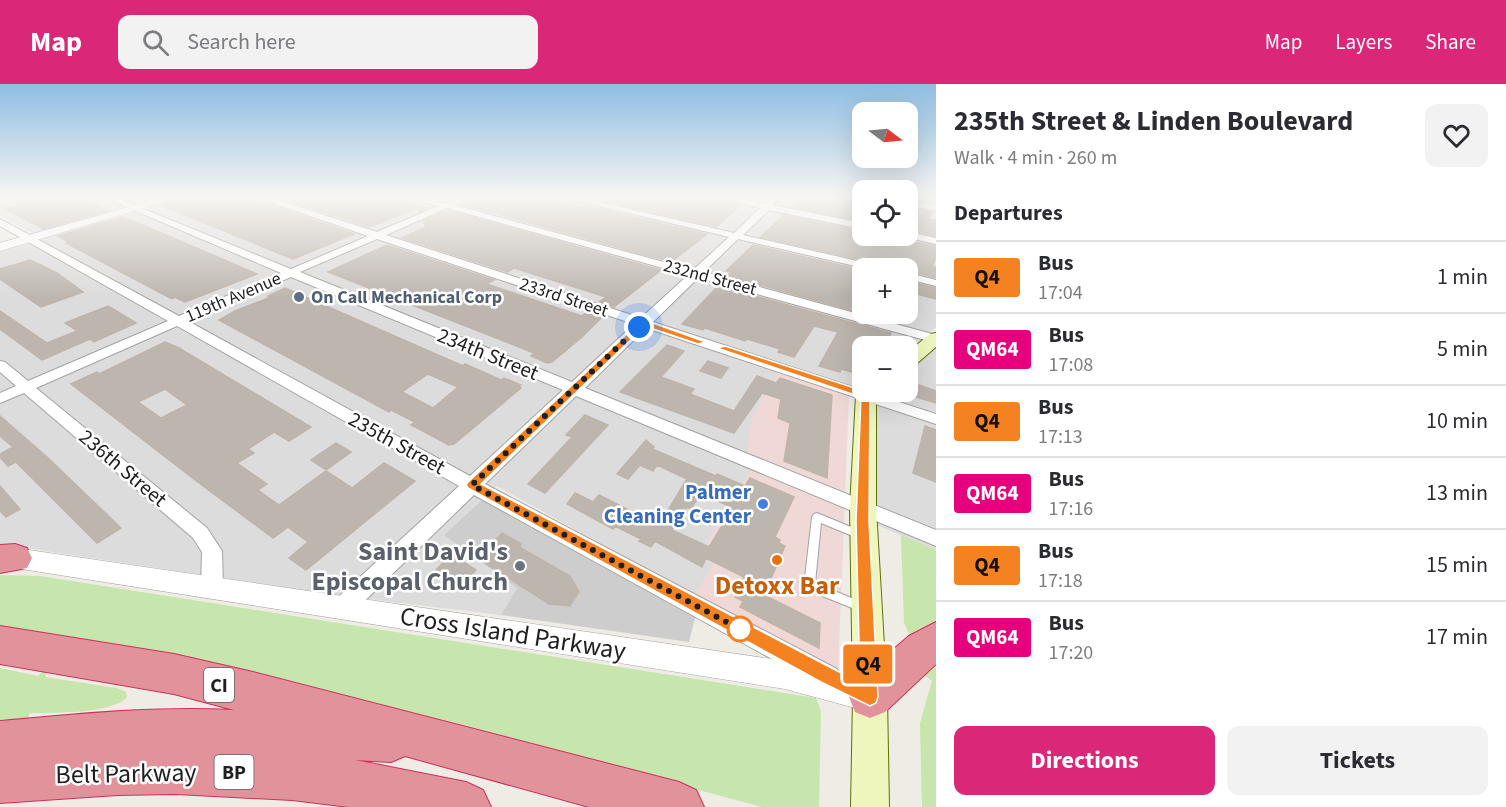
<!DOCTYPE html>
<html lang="en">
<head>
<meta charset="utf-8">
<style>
	body { margin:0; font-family:"Source Sans 3",sans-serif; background:#f2f2f3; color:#2b2b33; height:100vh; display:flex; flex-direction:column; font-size:22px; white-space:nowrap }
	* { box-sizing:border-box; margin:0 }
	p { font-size:20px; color:#7c7c81 }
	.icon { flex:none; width:33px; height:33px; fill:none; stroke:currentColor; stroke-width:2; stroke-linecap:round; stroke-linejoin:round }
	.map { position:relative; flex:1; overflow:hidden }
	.drawer { display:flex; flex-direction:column; background:#fff; width:570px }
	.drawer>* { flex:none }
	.badge { padding:0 12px; border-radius:4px; font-size:21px; line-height:39px }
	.needle { width:39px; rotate:106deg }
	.tools { position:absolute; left:852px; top:18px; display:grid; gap:12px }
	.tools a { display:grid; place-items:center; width:66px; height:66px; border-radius:12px; background:#fff; box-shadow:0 6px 24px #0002; font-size:30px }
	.you { position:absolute; width:30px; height:30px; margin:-15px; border:4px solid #fff; border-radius:50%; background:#1a73e8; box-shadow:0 0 0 9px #1a73e833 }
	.map>.badge { position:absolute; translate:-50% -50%; box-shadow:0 0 0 3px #fff }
	h2 { padding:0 18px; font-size:22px; line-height:54px }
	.round { display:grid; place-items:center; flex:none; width:63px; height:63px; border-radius:12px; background:#f2f2f3 }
	.headline { display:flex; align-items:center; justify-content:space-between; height:102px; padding:0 18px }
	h1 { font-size:28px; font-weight:700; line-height:45px }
	.primary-button { display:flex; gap:12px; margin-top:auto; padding:12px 18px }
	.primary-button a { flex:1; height:69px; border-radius:12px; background:#db2777; color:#fff; font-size:24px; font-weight:700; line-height:69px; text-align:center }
	.primary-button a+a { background:#f2f2f3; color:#2b2b33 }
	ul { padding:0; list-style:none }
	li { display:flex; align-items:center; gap:18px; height:72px; padding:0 18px; border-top:2px solid #e1e1e2 }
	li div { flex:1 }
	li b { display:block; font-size:22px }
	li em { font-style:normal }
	li .badge { min-width:66px; font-weight:700; text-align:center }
	header { display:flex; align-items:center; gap:36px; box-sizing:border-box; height:84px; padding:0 30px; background:#db2777; color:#fff }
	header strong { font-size:28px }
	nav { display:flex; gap:33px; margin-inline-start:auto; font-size:21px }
	.search { width:420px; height:54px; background:#f2f2f3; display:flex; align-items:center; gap:15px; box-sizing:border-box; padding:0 21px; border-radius:12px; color:#7c7c81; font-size:22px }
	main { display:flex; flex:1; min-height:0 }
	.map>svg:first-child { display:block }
	.residential { fill:#dddcdc; fill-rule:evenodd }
	.commercial { fill:#efd8d6 }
	.religious { fill:#cdcdcd }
	.grass { fill:#c6e6ae }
	.building { fill:#bcb6af; stroke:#c0b4a9; stroke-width:1.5; fill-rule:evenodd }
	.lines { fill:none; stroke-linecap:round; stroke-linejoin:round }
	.service-casing { stroke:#a3a3a3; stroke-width:2 }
	.minor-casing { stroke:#a3a3a3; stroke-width:2 }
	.tertiary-casing { stroke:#a3a3a3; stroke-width:1 }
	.secondary-casing { stroke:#5e700c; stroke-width:2 }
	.motorway-casing { stroke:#d02f5b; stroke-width:2 }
	.service { fill:#fff; fill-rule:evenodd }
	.minor { fill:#fff; fill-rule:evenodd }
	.tertiary { fill:#fff; fill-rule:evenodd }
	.secondary { fill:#eff6bd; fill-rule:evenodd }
	.motorway { fill:#e1929b; fill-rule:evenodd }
	.line { fill:#f58220; stroke:#fff; stroke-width:1.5 }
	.walk { stroke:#1f1f1f; stroke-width:6; stroke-dasharray:0 10.8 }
	.service-dot { fill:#5c6f8a; stroke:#fff; stroke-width:2 }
	.shop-dot { fill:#3f7fe0; stroke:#fff; stroke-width:2 }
	.food-dot { fill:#e8710a; stroke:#fff; stroke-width:2 }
	.worship-dot { fill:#6b7280; stroke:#fff; stroke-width:2 }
	.stop-dot { fill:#fff; stroke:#f58220; stroke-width:3 }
	.labels { text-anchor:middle; stroke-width:5; stroke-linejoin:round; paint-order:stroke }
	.far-street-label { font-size:18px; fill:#1f1f1f; stroke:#fff }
	.far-service-label { font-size:18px; font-weight:bold; fill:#4e5e75; stroke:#fff; text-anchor:start }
	.shield { fill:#fff; stroke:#626262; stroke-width:1.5 }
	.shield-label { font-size:20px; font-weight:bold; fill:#1f1f1f }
	.street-label { font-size:21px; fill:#1f1f1f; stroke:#fff }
	.shop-label { font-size:21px; font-weight:bold; fill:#366cbe; stroke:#fff; text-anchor:end }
	.near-worship-label { font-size:26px; font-weight:bold; fill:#5b616d; stroke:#fff; text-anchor:end }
	.near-food-label { font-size:26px; font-weight:bold; fill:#c56008; stroke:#fff }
	.near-street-label { font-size:26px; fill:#1f1f1f; stroke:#fff }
</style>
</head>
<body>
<header>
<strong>Map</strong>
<div class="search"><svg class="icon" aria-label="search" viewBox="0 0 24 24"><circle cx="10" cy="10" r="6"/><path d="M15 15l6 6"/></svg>Search here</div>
<nav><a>Map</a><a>Layers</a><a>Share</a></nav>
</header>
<main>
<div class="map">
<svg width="936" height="723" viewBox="0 0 936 723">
	<rect width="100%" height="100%" fill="#efece5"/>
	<!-- residential -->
	<path class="residential" d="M 0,113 L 862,113 L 862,152 L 908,152 L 908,113 L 936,113 L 936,243 L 908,265 L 908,262 L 862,262 L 862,300 L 759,373 L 707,458 L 723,467 L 694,512 L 497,402 L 444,451 L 517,504 L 501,531 L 335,511 L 0,460 L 0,168 L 43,155 L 0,132 ZM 862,184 L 908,184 L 908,230 L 862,230 Z
		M 936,258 L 936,466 L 865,436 L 871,311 L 876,308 L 908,308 L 908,281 Z"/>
	<!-- commercial -->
	<path class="commercial" d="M 779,286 L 849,311 L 838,589 L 694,512 L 722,467 L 707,458 L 759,373 L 747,367 L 752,334 Z"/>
	<!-- religious -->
	<path class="religious" d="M 483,415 L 696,530 L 689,558 L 501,531 L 517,504 L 444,451 Z"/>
	<!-- grass -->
	<path class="grass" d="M 901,451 L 936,466 L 936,541 L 911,554 L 904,539 Z
		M 0,491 L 40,492 L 816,614 L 821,627 L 819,723 L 762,723 L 336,609 L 219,582 L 0,546 Z
		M 936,579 L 936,723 L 922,723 L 920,639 L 932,597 L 923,590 Z
		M 50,580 L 45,593 L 117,604 L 126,608 L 127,613 C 113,630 52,629 30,629 L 0,698 L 0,584 L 38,592 Z"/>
	<!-- building -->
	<path class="building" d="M 5,113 L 76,113 L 108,127 L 43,145 L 5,125 L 22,121 Z
		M 182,113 L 237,113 L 263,122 L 269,120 L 354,150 L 293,175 L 160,121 Z
		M 290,113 L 390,113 L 428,124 L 419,128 L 417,124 L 370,143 L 283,115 Z
		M 490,113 L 537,113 L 580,123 L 585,121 L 707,150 L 671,178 L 468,122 Z
		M 599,113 L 714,113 L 741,121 L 716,143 L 595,115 Z
		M 803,113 L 860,115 L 853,124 L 862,126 L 862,137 L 793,123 Z
		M 908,123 L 932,128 L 929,135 L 936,136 L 936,152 L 908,146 Z
		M 444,128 L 454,128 L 661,186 L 614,223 L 599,218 L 606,213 L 514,184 L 507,188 L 402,154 L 426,143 L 423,137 Z
		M 784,131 L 862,147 L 862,152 L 877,152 L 936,162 L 936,173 L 932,183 L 936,183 L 936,194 L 908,187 L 908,184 L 898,180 L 862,172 L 862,176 L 760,153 Z
		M 122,133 L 143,141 L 257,190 L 185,218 L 175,213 L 172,215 L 66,159 L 69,158 L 58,152 Z
		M 387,161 L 494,196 L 487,200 L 552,222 L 582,232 L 588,227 L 603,232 L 582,253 L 552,278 L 547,279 L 531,272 L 534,269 L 328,188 Z
		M 753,161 L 862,186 L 862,229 L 727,192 L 731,188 L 726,187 Z
		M 30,176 L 57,189 L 83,208 L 41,223 L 0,195 L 0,185 Z
		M 908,197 L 936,204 L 936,215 L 908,208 Z
		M 718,202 L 891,249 L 886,262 L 866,257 L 852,288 L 841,285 L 840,288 L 819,282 L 838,248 L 814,242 L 794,273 L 778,268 L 780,265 L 747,255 L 745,257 L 705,244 L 703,246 L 682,240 Z
		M 285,204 L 463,282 L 465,280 L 501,296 L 504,294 L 521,301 L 519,303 L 521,304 L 454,360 L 449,361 L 411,341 L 415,338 L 391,326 L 389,328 L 219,236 L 235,227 L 271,213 L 268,212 ZM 428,290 L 458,303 L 433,324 L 402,308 Z
		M 108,222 L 136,239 L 94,258 L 90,255 L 42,276 L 0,245 L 0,227 L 47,259 L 77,247 L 65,239 Z
		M 165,258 L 179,264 L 311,343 L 289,357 L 274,348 L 248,365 L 254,369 L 237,379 L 267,400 L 258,406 L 279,421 L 326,387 L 352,404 L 384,379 L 415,397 L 306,486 L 289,474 L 308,458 L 288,443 L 273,454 L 195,396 L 71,300 L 97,288 L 99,290 ZM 165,305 L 187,321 L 161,334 L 138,318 Z
		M 667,261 L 684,267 L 661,293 L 694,305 L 690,310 L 734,327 L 757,292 L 776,299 L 780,294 L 832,311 L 827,394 L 784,377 L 790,339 L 778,334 L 781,315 L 762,309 L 734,349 L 620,308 Z
		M 708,277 L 728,284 L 721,294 L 700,287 Z
		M 919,301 L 936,307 L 936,319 L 916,313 Z
		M 585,331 L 608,341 L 545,409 L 528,400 L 572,353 L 566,351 Z
		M 0,332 L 47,373 L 121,444 L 97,459 L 16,378 L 8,382 L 0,373 L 0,370 L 13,363 L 0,352 Z
		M 925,342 L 936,346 L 936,398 L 913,389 Z
		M 646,356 L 654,363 L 652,365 L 716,392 L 717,390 L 745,402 L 750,394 L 794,413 L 775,453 L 780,456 L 779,459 L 785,462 L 764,511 L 820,539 L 819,564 L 740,523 L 743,517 L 735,513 L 744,493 L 706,474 L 702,483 L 655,457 L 651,463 L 639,457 L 641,455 L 615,442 L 613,445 L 567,420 L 575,409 L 593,418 L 599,411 L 643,433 L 646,428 L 662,436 L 687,395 L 657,381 L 653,387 L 640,381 L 628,395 L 617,390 ZM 701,409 L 733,424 L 709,463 L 672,446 L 687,423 L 691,425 Z
		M 336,359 L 351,368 L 326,386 L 311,376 Z
		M 0,402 L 20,425 L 6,433 L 0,427 Z
		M 502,449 L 521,460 L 519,463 L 570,492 L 579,508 L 570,522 L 549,520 L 479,475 Z
		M 451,470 L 476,486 L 459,505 L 434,488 Z"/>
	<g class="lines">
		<defs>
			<path id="service" d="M 817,429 L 863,448 L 865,451 L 863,454 L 860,455 L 821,439 L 815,499 L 866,520 L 867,523 L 866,526 L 862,528 L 805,505 L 804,502 L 812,433 L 814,430 Z"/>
			<path id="minor" d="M 103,113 L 114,113 L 291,185 L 368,152 L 256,113 L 268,113 L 377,148 L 438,122 L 410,113 C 421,113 436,120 445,119 C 454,118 459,113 470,113 L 454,121 L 693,186 L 729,153 L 563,113 L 577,113 L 734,149 L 760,124 L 716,113 L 731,113 L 765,120 L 772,113 L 781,113 L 773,121 L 862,139 L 862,145 L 769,126 L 743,151 L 875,181 L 880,184 L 864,184 L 738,155 L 704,188 L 936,251 L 936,259 L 698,194 L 653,238 L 936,330 L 936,340 L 646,244 L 585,304 L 936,446 L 936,462 L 576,312 L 485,400 L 837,585 L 840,593 L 837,601 L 828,605 L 819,601 L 474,411 L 351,530 L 343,533 L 335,530 L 332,523 L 335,516 L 459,402 L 177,242 L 36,304 L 207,444 L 222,467 L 223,503 L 220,509 L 212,512 L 204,509 L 201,503 L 202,468 L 193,454 L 24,309 L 0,319 L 0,309 L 16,302 L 0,288 L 0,277 L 5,278 L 28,297 L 168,237 L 0,142 L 0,135 L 179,232 L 281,189 ZM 447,124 L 688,191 L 641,234 L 386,151 ZM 377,155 L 634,240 L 572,298 L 300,188 ZM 291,193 L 563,306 L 470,392 L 188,237 Z
				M 908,116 L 936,121 L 936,127 L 908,121 Z
				M 908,148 L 936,154 L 936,160 L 905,153 Z
				M 908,189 L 936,196 L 936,202 L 908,195 Z"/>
			<path id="tertiary" d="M 165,113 L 180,113 L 0,167 L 0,159 Z
				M 15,464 L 785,577 L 870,598 L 880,603 L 885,613 L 880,623 L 870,628 L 785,605 L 15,484 L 7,481 L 3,474 L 7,467 Z"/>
			<path id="secondary" d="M 936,249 L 936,263 L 915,281 L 908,282 L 908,268 L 930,250 Z
				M 862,305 L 862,308 L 881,308 L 876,313 L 876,424 L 887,613 L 889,723 L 851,723 L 853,613 L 850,424 L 856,311 Z"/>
			<path id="motorway" d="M 15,460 L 27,464 L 32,474 L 27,484 L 0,489 L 0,461 Z
				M 936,538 L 936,580 L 885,628 L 870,634 L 855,628 L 849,613 L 855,598 L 909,552 Z
				M 0,542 L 174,570 L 253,588 L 679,698 L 696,706 L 704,723 L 589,723 L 405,672 L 391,678 L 355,676 L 466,698 L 483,706 L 491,723 L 349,723 L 292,716 L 176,710 L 117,711 L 0,719 L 0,637 C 78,630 155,622 234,626 L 174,610 L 0,580 Z"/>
		</defs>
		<!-- service casing -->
		<use href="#service" class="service-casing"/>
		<!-- minor casing -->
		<use href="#minor" class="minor-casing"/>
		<!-- tertiary casing -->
		<use href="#tertiary" class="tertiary-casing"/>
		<!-- secondary casing -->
		<use href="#secondary" class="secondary-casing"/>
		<!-- motorway casing -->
		<use href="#motorway" class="motorway-casing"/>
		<!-- service -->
		<use href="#service" class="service"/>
		<!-- minor -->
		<use href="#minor" class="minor"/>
		<!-- tertiary -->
		<use href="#tertiary" class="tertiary"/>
		<!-- secondary -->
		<use href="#secondary" class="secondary"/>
		<!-- motorway -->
		<use href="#motorway" class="motorway"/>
	</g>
	<!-- sky -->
	<linearGradient id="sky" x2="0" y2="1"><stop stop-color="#8ebde2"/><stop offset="0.53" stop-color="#f8f6f3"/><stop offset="1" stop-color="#f8f6f3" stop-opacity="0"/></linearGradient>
	<rect width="936" height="214" fill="url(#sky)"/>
	<!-- line -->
	<path class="line" d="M 641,237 L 647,237 L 706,258 L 698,260 L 645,242 L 481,400 L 860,599 L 856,437 L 861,313 L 717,264 L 725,262 L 870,309 L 869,437 L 878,613 L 876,619 L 870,622 L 821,598 L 468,404 L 466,401 L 468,398 Z"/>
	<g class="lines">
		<!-- walk -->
		<path class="walk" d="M 639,243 L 472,401 L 743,547 L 740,545"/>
	</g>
	<!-- markers -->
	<circle class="service-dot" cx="299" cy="213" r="6"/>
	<circle class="shop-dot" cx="763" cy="420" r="6"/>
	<circle class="food-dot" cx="777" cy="476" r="6"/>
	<circle class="worship-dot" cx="520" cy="482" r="6"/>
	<circle class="stop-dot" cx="740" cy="545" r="12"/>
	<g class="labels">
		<!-- far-street labels -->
		<g class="far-street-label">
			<text transform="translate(710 193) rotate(15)" y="6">232nd Street</text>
			<text transform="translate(233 213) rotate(-23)" y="6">119th Avenue</text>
			<text transform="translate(564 213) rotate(18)" y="6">233rd Street</text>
		</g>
		<!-- far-service labels -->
		<g class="far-service-label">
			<text x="311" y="219">On Call Mechanical Corp</text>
		</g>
		<!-- shield labels -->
		<g class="shield">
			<rect x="204" y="584" width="30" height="34" rx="4.5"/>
			<rect x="214.5" y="671" width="39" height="34" rx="4.5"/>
		</g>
		<g class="shield-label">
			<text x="219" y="608">CI</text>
			<text x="234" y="695">BP</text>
		</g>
		<!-- street labels -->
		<g class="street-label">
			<text transform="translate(488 270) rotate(22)" y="7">234th Street</text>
			<text transform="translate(397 359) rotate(29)" y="7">235th Street</text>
			<text transform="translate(123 384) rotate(40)" y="7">236th Street</text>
		</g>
		<!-- shop labels -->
		<g class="shop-label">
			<text x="751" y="415">Palmer<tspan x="751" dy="24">Cleaning Center</tspan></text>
		</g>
		<!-- near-worship labels -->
		<g class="near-worship-label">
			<text x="508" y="476">Saint David's<tspan x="508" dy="30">Episcopal Church</tspan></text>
		</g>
		<!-- near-food labels -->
		<g class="near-food-label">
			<text x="777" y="510">Detoxx Bar</text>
		</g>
		<!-- near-street labels -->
		<g class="near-street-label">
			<text transform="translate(513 549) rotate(9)" y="9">Cross Island Parkway</text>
			<text transform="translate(126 689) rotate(-1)" y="9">Belt Parkway</text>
		</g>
	</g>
</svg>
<div class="tools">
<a><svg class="needle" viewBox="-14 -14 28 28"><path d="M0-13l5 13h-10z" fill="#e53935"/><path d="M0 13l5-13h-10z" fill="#7c7c81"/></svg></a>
<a><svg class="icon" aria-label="locate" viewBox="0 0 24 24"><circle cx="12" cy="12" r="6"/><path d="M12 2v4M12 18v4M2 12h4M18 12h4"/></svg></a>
<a>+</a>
<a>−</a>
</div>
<div class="you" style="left:639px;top:243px"></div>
<b class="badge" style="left:868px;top:580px;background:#f58220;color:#111">Q4</b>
</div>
<section class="drawer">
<div class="headline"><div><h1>235th Street &amp; Linden Boulevard</h1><p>Walk · 4 min · 260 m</p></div><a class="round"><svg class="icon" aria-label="heart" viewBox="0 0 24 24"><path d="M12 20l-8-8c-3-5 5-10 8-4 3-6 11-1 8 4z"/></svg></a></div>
<h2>Departures</h2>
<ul>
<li><span class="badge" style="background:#f58220;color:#111">Q4</span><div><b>Bus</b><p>17:04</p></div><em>1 min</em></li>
<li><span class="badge" style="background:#e6007e;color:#fff">QM64</span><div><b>Bus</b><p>17:08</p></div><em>5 min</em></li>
<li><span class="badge" style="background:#f58220;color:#111">Q4</span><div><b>Bus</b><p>17:13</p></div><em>10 min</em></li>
<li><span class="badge" style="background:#e6007e;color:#fff">QM64</span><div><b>Bus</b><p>17:16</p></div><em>13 min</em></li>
<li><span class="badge" style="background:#f58220;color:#111">Q4</span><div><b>Bus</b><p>17:18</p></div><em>15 min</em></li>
<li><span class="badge" style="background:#e6007e;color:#fff">QM64</span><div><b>Bus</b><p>17:20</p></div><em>17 min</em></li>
</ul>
<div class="primary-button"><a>Directions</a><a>Tickets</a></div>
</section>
</main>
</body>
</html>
